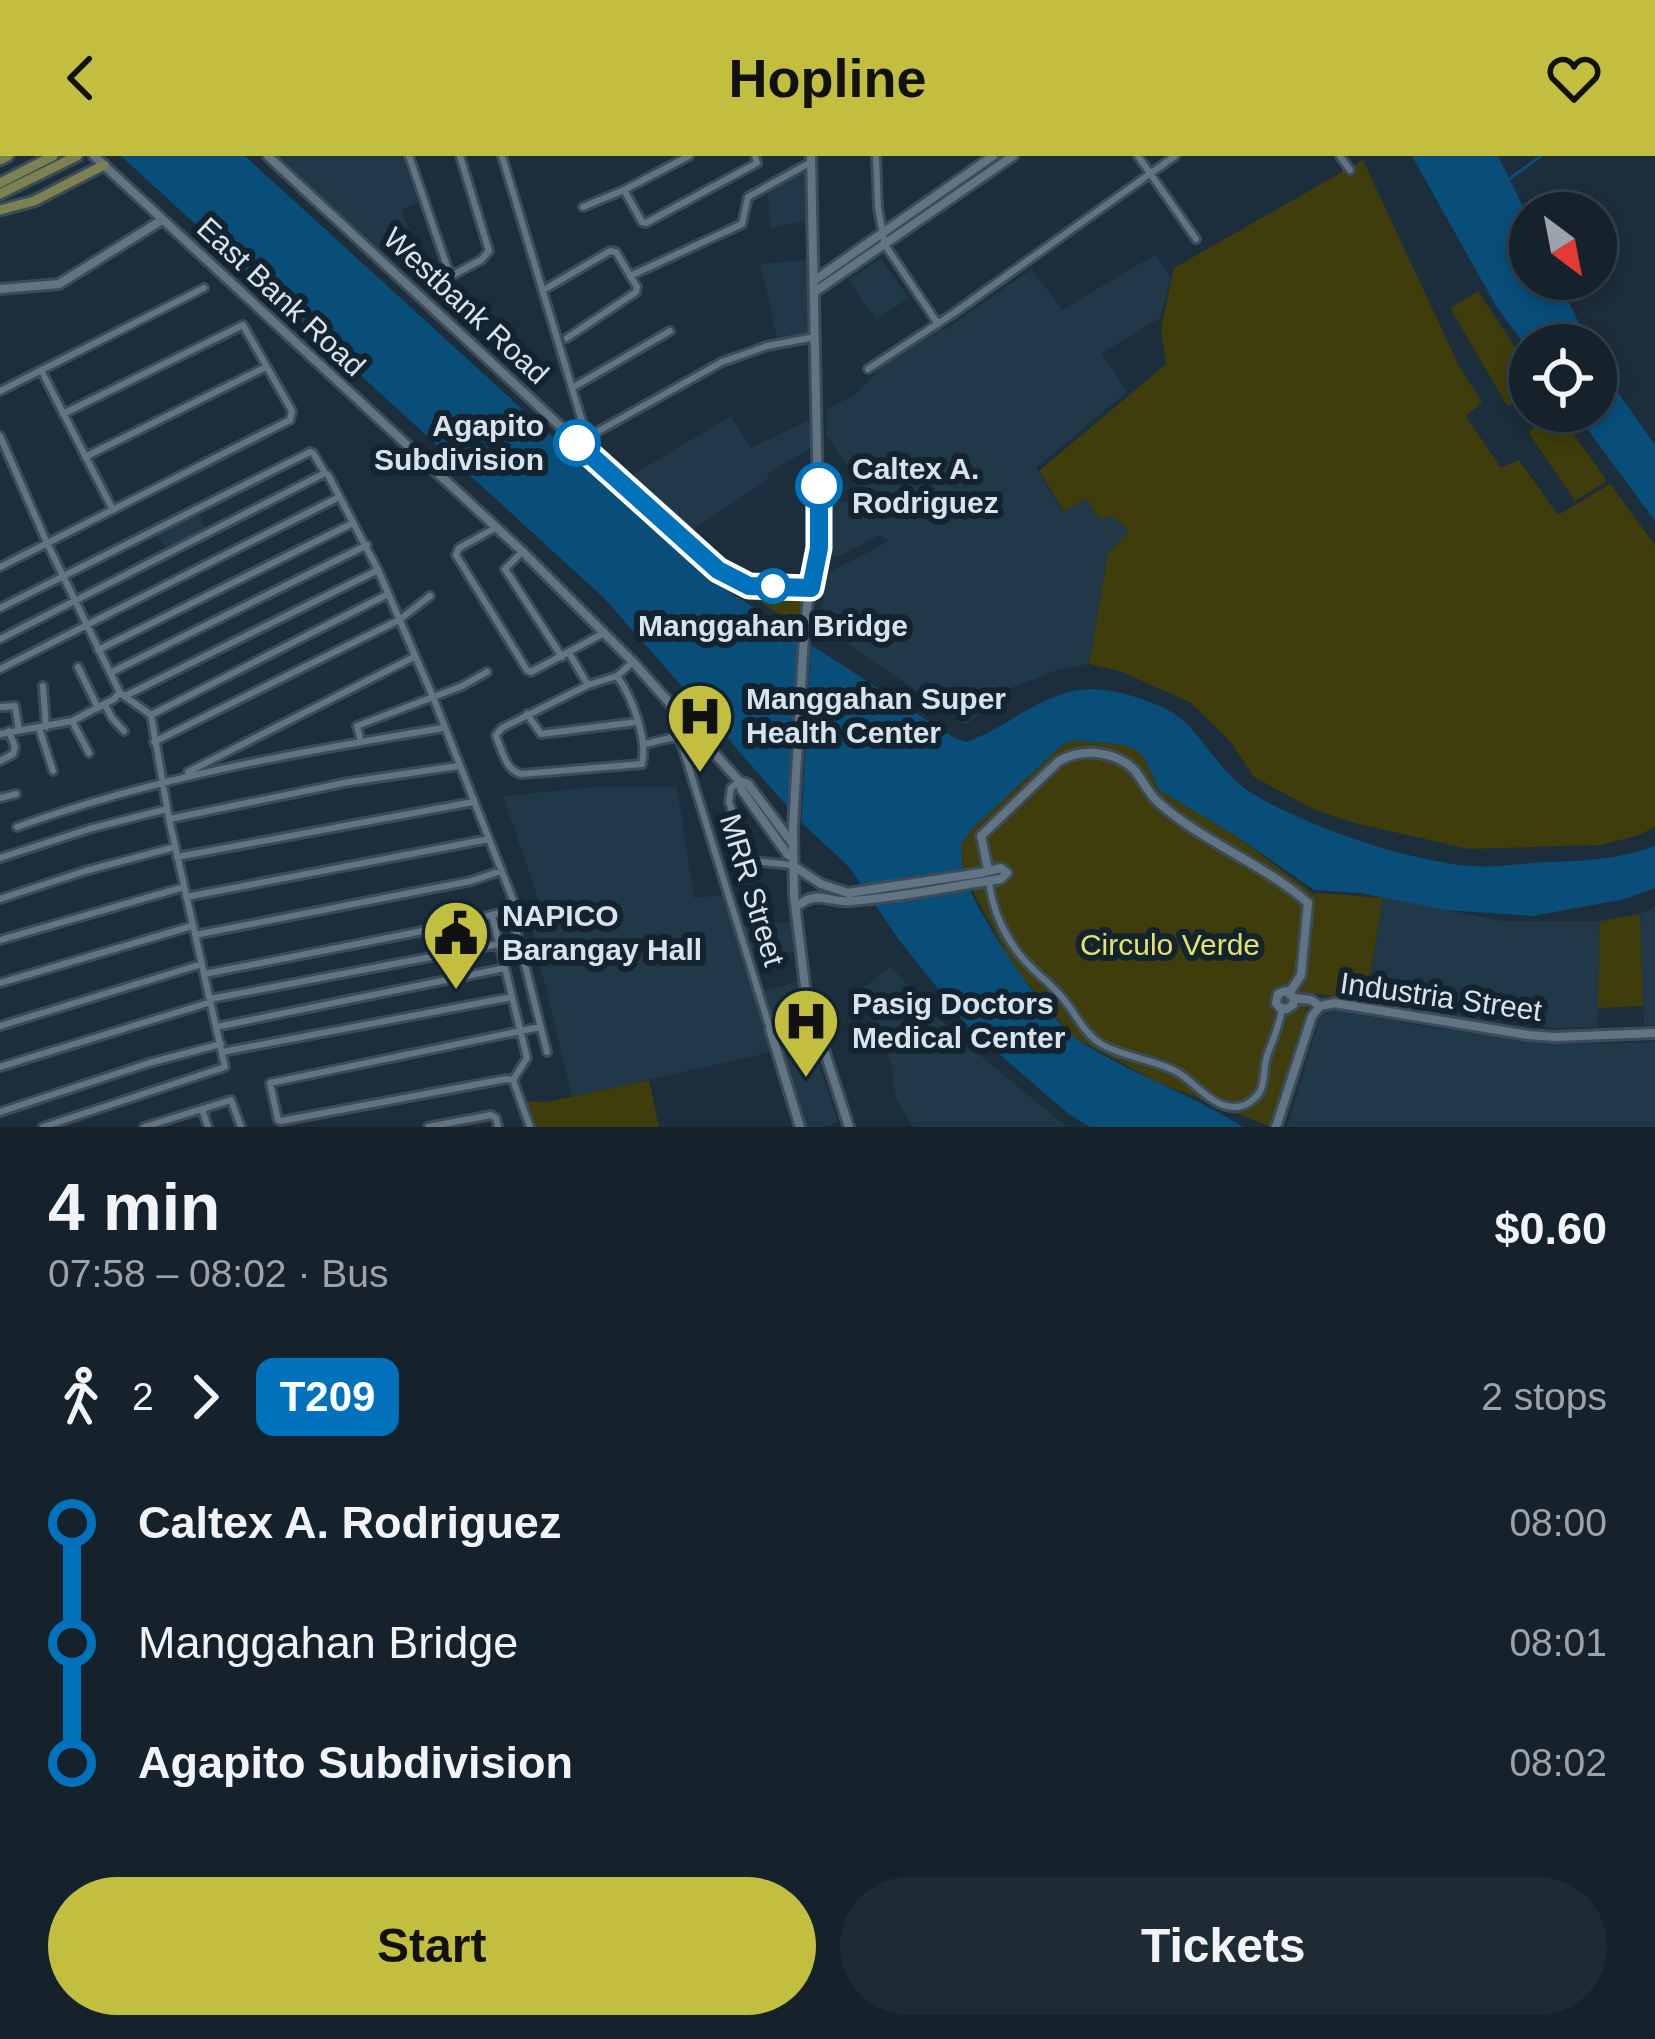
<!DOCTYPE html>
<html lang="en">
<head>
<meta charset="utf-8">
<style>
	body { margin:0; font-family:Helvetica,sans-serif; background:#1e2a34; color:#f1f3f6; height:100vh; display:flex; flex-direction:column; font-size:45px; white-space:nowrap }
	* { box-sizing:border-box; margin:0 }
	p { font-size:39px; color:#9da4a9 }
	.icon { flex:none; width:66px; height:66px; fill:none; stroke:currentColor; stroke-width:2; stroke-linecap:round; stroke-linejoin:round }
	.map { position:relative; height:971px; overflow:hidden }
	.panel { display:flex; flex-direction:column; background:#15222c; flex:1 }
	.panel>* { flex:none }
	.badge { padding:0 24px; border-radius:18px; font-size:42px; line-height:78px }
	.needle { width:78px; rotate:148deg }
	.buttons { position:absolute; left:1509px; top:36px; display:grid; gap:24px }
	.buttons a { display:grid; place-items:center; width:108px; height:108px; border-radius:50%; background:#15222c; box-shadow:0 6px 18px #0003,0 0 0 3px #343f48; font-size:60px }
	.map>.badge { position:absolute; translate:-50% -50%; box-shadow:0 0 0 6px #fff }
	.legs { display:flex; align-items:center; gap:18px; height:132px; padding:0 48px; font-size:39px }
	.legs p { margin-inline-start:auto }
	.head { display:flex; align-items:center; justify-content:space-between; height:204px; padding:0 48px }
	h1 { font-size:66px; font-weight:700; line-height:90px }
	.button { display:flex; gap:24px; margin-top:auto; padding:24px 48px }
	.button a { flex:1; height:138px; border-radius:72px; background:#c1be40; color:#111; font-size:48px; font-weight:700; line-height:138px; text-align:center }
	.button a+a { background:#1e2a34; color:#f1f3f6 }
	ul { padding:0 48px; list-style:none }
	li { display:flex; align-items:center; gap:42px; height:120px; font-size:45px }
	li i { display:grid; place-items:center; width:18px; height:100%; margin:0 15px; background:currentColor }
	li i::after { content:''; width:30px; height:30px; margin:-15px; border:9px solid; border-radius:50%; background:#15222c }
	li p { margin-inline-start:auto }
	li:first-child i { background:linear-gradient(#0000 50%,currentColor 0) }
	li:last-child i { background:linear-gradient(currentColor 50%,#0000 0) }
	header { display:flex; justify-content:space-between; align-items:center; height:156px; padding:0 48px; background:#c1be40; color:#111; font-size:54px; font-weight:700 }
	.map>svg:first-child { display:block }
	.built { fill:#213849 }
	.green { fill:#3e3d0b }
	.water { fill:#084e78 }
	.pier { fill:#1c2d3b }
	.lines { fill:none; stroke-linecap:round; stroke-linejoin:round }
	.stream { stroke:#084e78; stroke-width:3 }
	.street-casing { stroke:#3c4b56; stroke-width:12 }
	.secondary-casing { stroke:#3c4b56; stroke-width:14 }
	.primary-casing { stroke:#3c4b56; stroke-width:15 }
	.street { stroke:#617484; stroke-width:6 }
	.secondary { stroke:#617484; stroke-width:8 }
	.primary { stroke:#7b8150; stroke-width:9 }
	.line-1-casing { stroke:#fff; stroke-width:27 }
	.line-1 { stroke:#0072bc; stroke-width:18 }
	.stop-1-dot { fill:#fff; stroke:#0072bc; stroke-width:6 }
	.labels { text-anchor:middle; stroke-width:12; stroke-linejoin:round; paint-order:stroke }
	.street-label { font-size:30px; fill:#d8e3ec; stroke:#132430 }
	.stop-label { font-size:30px; font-weight:bold; fill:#d8e3ec; stroke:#132430; text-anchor:end }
	.poi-label { font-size:30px; font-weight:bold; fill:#d8e3ec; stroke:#132430; text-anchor:start }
	.park-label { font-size:30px; fill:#e5e365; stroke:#132430 }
</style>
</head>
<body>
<header><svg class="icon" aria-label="back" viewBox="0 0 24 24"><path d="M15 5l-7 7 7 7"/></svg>Hopline<svg class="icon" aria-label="heart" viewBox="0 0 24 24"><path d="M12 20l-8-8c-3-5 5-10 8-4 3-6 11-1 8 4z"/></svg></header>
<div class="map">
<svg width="1655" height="971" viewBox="0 0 1655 971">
	<rect width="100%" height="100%" fill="#1c2d3b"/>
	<!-- built -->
	<path class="built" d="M 277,0 L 402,0 L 418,47 L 401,54 L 413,83 L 383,96 Z
		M 805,13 L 809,64 L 770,72 L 768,34 Z
		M 1156,98 L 1171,123 L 1160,162 L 1102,197 L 1127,236 L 1036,312 L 1063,356 L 1086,342 L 1111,358 L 1130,375 L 1108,398 L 1089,508 L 1060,513 L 1008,533 L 966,569 L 821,469 L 825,419 L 889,385 L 880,379 L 840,400 L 822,401 L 822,345 L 872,346 L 826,279 L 826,254 L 856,238 L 880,212 L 937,173 L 944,174 L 1032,113 L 1062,154 Z
		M 809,104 L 811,179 L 778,185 L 760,108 Z
		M 878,104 L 883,105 L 909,142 L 876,164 L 848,124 Z
		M 731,260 L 751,292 L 815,261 L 813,291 L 768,317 L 767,324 L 689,376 L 629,321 Z
		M 195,351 L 207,373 L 166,394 L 154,373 Z
		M 605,630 L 677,631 L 694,742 L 722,739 L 772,896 L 572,941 L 527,752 L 539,746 L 503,640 Z
		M 1383,741 L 1502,765 L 1600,765 L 1598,871 L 1553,872 L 1428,857 L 1367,845 Z
		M 1655,751 L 1655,869 L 1644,869 L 1640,758 Z
		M 791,766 L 795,796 L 749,799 L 741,770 Z
		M 890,810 L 953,877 L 1067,971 L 913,971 L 895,941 L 893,914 L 864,832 Z
		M 799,825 L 804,855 L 768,864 L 762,835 Z
		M 1329,852 L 1427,871 L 1558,888 L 1655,886 L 1655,971 L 1287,971 L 1319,864 L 1323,855 Z
		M 808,872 L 838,966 L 824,971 L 804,971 L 774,883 Z"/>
	<!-- green -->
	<path class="green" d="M 1363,4 L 1459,210 L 1482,246 L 1466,260 L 1501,312 L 1519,304 L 1558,359 L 1610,328 L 1655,389 L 1655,671 L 1639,679 L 1602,689 L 1469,693 L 1354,667 L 1313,653 L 1254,621 L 1230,585 L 1190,546 L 1119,515 L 1089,508 L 1108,397 L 1129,375 L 1111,359 L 1101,364 L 1086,342 L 1064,356 L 1039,315 L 1166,208 L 1161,172 L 1174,112 Z
		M 1478,135 L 1530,214 L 1530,237 L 1508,251 L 1450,152 Z
		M 1558,256 L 1607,325 L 1575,345 L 1528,276 Z
		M 798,435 L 802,450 L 800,472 L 745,436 Z
		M 1075,584 L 1124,589 L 1134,593 L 1144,601 L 1159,634 L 1236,680 L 1314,738 L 1321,737 L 1383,742 L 1366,845 L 1310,837 L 1302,876 L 1271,971 L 1157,926 L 1073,881 L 1013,810 L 963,717 L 961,688 L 973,672 L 1062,589 Z
		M 1640,758 L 1643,850 L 1598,852 L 1600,765 Z
		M 649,924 L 659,971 L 531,971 L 521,945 L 547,946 Z"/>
	<!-- water -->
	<path class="water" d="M 121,0 L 245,0 L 705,420 L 953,581 L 966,586 C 1010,571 1041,535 1091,533 C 1115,532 1169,549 1185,566 C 1208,590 1226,622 1255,639 C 1311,672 1409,706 1473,710 C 1497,712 1522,707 1546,706 C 1583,705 1621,703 1655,690 L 1655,732 L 1625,743 L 1533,760 L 1445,754 L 1361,737 L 1314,734 L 1236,680 L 1159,634 L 1144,601 L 1134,593 L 1123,589 L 1076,584 L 1062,589 L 973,672 L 961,688 C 962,696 961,707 963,716 C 972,752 1047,864 1078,884 C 1131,918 1190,937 1243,971 L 1090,971 L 1070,959 L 971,874 L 899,784 L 849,711 L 803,668 L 604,442 Z
		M 1412,0 L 1498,0 L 1530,64 L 1530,123 L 1558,123 L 1589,189 L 1530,189 L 1530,196 L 1496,150 Z
		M 1596,205 L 1655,289 L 1655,365 L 1574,255 L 1596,255 Z"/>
	<!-- pier -->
	<path class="pier" d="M 800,476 L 811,481 L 801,673 L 790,663 Z"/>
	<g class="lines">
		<!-- stream -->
		<path class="stream" d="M 1508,24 L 1541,0"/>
		<defs>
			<path id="street" d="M 409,0 L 450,119
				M 502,0 L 585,275
				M 876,0 L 878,52 L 885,89 L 938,168
				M 1138,0 L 1196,83
				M 1340,0 L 1350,14
				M 624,34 L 642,66 L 646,67 L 757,7 L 755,0
				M 583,51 L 624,34 L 689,0
				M 630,120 L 742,68 L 748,41 L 811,6
				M 434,129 L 481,104 L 489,95 L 460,0
				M 547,132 L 610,95 L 616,96 L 637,131 L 636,136 L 567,182
				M 868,213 L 954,157 L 1175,0
				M 41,214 L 113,354
				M 572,232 L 670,175
				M 0,235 L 204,132
				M 0,280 L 47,387 L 120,537 L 151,559 L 169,663 L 225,911 L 43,971
				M 576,284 L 585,275 L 595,277 L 722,206 L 767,190 L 815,181
				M 85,301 L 266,211
				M 495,372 L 459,392 L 456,399 L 527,514 L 531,516 L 604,477
				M 522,396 L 505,413 L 562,501
				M 0,411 L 290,264 L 292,255 L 243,169 L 63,258
				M 0,452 L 310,296 L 313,297 L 325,317
				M 0,483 L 325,317 L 328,319 L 378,414 L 433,541 L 515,749 L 511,754 L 448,770 L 205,818
				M 98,494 L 353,367
				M 569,497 L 588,529
				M 78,511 L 98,552
				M 0,513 L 339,341
				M 110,517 L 367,389
				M 617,520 C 632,541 648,583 642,608 L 522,618 C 506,615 503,597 497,583 L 496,579 L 502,572 L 588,529 L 617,520 L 633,506
				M 43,530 L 46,571
				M 125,540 L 378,414
				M 105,549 L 112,562 L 124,575
				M 0,551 L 15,550 L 19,574
				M 527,558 L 541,578 L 637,566
				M 151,559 L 388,438
				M 72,565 L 89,597
				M 39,572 L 53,615
				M 0,578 L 72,565 L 114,543 L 119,537
				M 679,580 L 770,873
				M 154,586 L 399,464 L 430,440
				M 361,586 L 357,570 L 462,530 L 487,516
				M 645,588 L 679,580 L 692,571
				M 0,605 L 13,598 L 15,591 L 9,575
				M 188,616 L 414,501
				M 739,625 L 731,632 L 729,646 L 748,700 L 753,705 L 792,709
				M 0,642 L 16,638
				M 169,663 L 349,626 L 458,610
				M 17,671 C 155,621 298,596 443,572
				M 177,701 L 473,646
				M 0,702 L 89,673 L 167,653
				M 989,725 C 992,754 1006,785 1027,807 C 1037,818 1050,827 1060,839 C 1075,855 1082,876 1101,888 C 1125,902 1155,903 1179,917 C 1199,930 1222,964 1250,946 C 1269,934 1261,915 1268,897 C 1274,881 1279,871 1282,853
				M 186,741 L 489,683
				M 0,743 L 85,715 L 175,691
				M 511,754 L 547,896
				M 492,759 L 527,902 L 513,924 L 530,971
				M 195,779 L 471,725 L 501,715
				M 0,784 L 184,731
				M 0,827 L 192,770
				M 210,843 L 499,788
				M 0,870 L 202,808
				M 216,871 L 505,812
				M 222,896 L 512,841
				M 0,911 L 211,846
				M 513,924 L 506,923 L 281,965 L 278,964 L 270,927 L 540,871
				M 202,953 L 208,971
				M 0,956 L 149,907 L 221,888
				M 144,971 L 231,944 L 241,971
				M 428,971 L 491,959 L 496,962 L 498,971"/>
			<path id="secondary" d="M 94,0 L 523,396 L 633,506 L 739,625 L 748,628 L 793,688
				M 268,0 L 705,404 L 749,430 L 811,432
				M 811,0 L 819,391 L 808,443 L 804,480 L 793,671 L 794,739 L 806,838 L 849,971
				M 815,124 L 993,0
				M 0,133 L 59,128 L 162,64
				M 816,135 L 1013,0
				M 739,626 L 741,633 L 788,699 L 792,701
				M 792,709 L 821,728 L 848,737 L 980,717 L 1001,712 L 1007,717 L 1001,723 C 951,730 901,742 850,745 C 827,747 820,733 797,750
				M 988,713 L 981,680 L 1059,605 C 1077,595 1094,594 1114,601 C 1144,613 1139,629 1159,647 C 1202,685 1265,709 1308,747 L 1301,819 L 1290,836
				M 1294,842 L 1293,849 L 1287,853 L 1280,852 L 1276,847 L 1278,838 L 1286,835 L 1294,842 L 1311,844 L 1320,850 L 1334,847 L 1528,879 L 1555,881 L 1655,877
				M 800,971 L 770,873 L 812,864
				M 1276,971 L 1312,860 L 1320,850"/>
			<path id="primary" d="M 0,4 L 8,0
				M 0,27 L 53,0
				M 0,38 L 77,0
				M 0,54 L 34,45 L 104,9"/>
		</defs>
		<!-- street casing -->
		<use href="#street" class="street-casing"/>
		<!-- secondary casing -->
		<use href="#secondary" class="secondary-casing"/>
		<!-- primary casing -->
		<use href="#primary" class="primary-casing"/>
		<!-- street -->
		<use href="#street" class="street"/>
		<!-- secondary -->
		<use href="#secondary" class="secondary"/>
		<!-- primary -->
		<use href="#primary" class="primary"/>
	</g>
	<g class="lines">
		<defs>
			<path id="line-1" d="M 577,287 L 718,414 L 749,430 L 811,432 L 819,392 L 819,330"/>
		</defs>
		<!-- line-1 casing -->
		<use href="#line-1" class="line-1-casing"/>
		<!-- line-1 -->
		<use href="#line-1" class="line-1"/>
	</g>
	<!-- icons -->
	<defs>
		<symbol id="hospital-pin" viewBox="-11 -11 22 30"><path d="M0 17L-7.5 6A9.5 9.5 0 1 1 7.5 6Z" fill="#c1be40" stroke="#132430"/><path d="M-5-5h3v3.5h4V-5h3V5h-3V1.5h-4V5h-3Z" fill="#111"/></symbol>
		<symbol id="civic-pin" viewBox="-11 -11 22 30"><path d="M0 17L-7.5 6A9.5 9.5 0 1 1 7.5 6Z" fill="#c1be40" stroke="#132430"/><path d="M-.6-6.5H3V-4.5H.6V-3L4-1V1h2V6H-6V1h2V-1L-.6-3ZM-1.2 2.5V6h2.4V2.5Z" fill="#111"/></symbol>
	</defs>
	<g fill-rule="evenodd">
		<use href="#hospital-pin" x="662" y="522" width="76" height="104"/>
		<use href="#civic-pin" x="418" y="739" width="76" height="104"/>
		<use href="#hospital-pin" x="768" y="827" width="76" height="104"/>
	</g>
	<!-- markers -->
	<g class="stop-1-dot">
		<circle cx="577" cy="287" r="21"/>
		<circle cx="819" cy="330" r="21"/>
		<circle cx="773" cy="430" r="15"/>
	</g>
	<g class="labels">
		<!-- street labels -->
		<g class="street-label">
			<text transform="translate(281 141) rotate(43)" y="10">East Bank Road</text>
			<text transform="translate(466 150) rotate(43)" y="10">Westbank Road</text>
			<text transform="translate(752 734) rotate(73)" y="10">MRR Street</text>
			<text transform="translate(1441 841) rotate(8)" y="10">Industria Street</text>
		</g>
		<!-- stop labels -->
		<g class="stop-label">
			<text x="544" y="280">Agapito<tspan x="544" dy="34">Subdivision</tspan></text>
			<text x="852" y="323" text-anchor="start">Caltex A.<tspan x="852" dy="34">Rodriguez</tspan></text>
			<text x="773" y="480" text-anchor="middle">Manggahan Bridge</text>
		</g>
		<!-- poi labels -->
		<g class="poi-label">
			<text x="746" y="553">Manggahan Super<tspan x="746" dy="34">Health Center</tspan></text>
			<text x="502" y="770">NAPICO<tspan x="502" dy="34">Barangay Hall</tspan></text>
			<text x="852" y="858">Pasig Doctors<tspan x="852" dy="34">Medical Center</tspan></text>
		</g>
		<!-- park labels -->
		<g class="park-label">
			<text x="1170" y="799">Circulo Verde</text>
		</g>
	</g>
</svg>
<div class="buttons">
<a><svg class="needle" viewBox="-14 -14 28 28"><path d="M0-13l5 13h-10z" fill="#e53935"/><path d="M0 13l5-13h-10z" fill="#9da4a9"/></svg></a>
<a><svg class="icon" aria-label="locate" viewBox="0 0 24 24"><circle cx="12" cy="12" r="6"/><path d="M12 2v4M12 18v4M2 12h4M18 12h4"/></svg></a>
</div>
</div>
<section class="panel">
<div class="head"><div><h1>4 min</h1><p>07:58 – 08:02 · Bus</p></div><b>$0.60</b></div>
<div class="legs"><svg class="icon" aria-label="walk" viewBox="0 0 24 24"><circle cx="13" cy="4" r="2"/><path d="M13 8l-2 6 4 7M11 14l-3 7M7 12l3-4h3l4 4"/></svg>2<svg class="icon" aria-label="forward" viewBox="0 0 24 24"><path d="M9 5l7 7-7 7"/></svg><b class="badge" style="background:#0072bc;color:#fff">T209</b><p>2 stops</p></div>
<ul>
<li><i style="color:#0072bc"></i><b>Caltex A. Rodriguez</b><p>08:00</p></li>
<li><i style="color:#0072bc"></i><span>Manggahan Bridge</span><p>08:01</p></li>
<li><i style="color:#0072bc"></i><b>Agapito Subdivision</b><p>08:02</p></li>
</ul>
<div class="button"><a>Start</a><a>Tickets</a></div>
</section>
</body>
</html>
